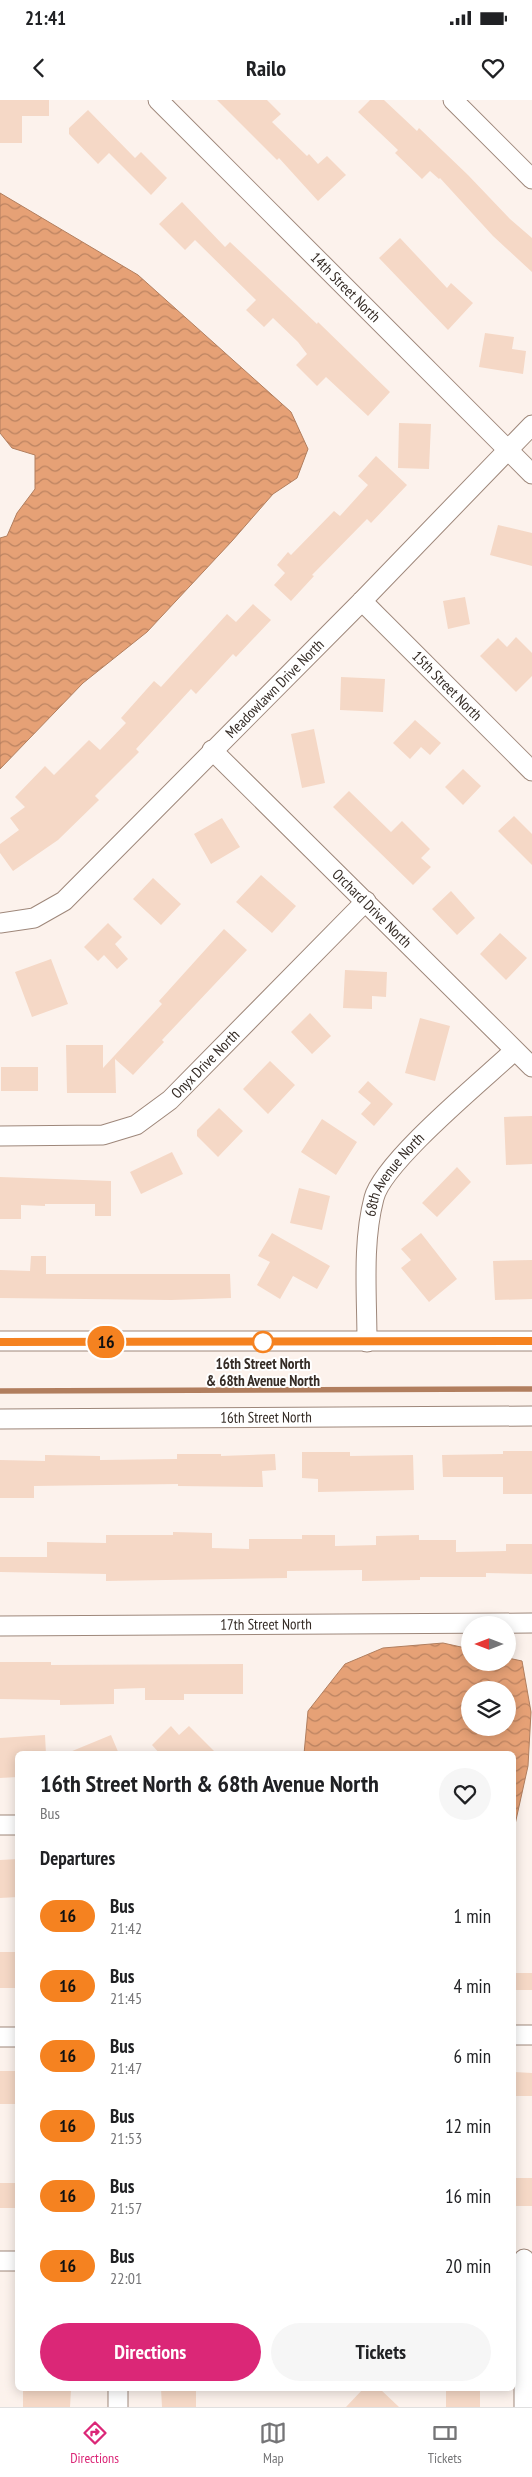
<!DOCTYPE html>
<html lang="en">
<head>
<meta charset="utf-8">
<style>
	body { margin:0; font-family:"PT Sans Narrow",sans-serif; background:#f6f6f6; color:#202124; height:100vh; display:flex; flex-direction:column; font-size:19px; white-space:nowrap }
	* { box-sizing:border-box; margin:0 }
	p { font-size:16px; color:#757577 }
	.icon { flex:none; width:28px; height:28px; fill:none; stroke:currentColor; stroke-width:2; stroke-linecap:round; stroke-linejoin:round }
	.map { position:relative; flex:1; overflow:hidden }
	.panel { position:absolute; left:15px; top:1651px; width:501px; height:640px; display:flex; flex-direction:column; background:#fff; border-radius:8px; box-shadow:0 2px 12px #0003 }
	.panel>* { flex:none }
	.badge { padding:0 10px; border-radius:16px; font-size:18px; line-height:32px }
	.needle { width:32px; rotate:270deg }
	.tools { position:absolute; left:461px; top:1516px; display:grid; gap:10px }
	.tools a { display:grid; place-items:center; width:55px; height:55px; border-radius:50%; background:#fff; box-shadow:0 2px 12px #0003; font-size:25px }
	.map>.badge { position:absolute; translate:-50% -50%; box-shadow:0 0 0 2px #fff }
	h2 { padding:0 25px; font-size:19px; line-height:45px }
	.round { display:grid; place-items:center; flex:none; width:52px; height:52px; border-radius:26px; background:#f6f6f6 }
	.headline { display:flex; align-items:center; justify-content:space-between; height:85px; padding:0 25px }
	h1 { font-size:24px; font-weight:700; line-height:38px }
	.primary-button { display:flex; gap:10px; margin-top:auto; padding:10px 25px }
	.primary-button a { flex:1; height:58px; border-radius:30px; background:#db2777; color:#fff; font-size:20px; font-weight:700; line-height:58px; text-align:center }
	.primary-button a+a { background:#f6f6f6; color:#202124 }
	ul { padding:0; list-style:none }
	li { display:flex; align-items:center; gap:15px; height:70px; padding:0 25px }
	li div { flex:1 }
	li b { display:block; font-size:19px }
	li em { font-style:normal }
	li .badge { min-width:55px; font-weight:700; text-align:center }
	.status { display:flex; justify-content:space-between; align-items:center; height:35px; padding:0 25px; background:#fff; direction:ltr }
	.status svg { height:14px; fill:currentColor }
	header { display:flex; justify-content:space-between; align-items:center; height:65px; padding:0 25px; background:#fff; font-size:22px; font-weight:700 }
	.tab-bar { display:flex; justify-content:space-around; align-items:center; height:70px; border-top:1px solid #e0e0e0; background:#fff; font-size:14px; color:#757577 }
	.tab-bar a { display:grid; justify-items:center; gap:2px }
	.tab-bar .current { color:#db2777 }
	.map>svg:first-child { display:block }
	.water { fill:url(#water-waves); stroke:#b17e5e; fill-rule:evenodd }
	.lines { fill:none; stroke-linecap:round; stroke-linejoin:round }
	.stream { stroke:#b17e5e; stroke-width:5.5 }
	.building { fill:#f5d8c6 }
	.minor-casing { stroke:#9e877a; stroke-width:21 }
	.minor { stroke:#fff; stroke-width:19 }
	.line-casing { stroke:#fff; stroke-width:11 }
	.line { stroke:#f58220; stroke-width:8 }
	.stop-dot { fill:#fff; stroke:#f58220; stroke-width:2.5 }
	.labels { text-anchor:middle; stroke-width:4; stroke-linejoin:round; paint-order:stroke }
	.street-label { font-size:15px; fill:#342b25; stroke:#fff }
	.stop-label { font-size:15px; font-weight:bold; fill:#342b25; stroke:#fff }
</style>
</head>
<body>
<div class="status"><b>21:41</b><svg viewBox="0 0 49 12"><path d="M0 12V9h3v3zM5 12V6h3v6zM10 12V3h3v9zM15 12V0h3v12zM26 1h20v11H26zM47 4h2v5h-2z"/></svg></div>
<header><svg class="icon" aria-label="back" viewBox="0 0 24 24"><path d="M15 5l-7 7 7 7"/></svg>Railo<svg class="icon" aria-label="heart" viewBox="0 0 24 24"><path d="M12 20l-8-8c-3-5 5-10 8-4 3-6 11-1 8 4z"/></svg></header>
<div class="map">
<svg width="532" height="2307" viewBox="0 0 532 2307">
	<defs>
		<pattern id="water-waves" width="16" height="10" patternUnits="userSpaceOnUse" patternTransform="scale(1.25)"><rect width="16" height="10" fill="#e6a176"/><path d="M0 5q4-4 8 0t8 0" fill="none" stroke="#bb8361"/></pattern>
	</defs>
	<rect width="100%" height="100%" fill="#fcf2ec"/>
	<!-- water -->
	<path class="water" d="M 0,93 L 138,175 L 291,312 L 308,349 L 297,378 L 273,394 L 232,441 L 147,532 L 83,583 L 0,669 L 0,438 L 7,436 L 17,413 L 35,389 L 35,355 L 12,348 L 0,333 Z
		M 443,1543 L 470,1549 L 470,1562 L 508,1562 L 508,1558 L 522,1561 L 531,1612 L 528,1666 L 514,1729 L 514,1654 L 304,1654 L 308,1611 L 345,1564 L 383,1548 ZM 470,1590 L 508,1590 L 508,1628 L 470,1628 Z"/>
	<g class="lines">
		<!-- stream -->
		<path class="stream" d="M 0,1291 L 532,1289"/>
	</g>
	<!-- building -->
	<path class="building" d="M 0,0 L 49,0 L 49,16 L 22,16 L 22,43 L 0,43 Z
		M 217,0 L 267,0 L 281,14 L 272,22 L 307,56 L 309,54 L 318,64 L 327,56 L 346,75 L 318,101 L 279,58 L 277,60 Z
		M 370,0 L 384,0 L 417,31 L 419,28 L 468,75 L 510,119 L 532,138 L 532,172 L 493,136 L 440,78 L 439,79 L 430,71 L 422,79 L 395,53 L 398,50 L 358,12 Z
		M 88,10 L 135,58 L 141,52 L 167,78 L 151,95 L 109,53 L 98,64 L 69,34 L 69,28 Z
		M 182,102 L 225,147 L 230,142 L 317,224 L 318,222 L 390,292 L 368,316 L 326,277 L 317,286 L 296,265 L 307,254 L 298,242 L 273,218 L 264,227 L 246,210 L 256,200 L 195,140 L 185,150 L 159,124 Z
		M 400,138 L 447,188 L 451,183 L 473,203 L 448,230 L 379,158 Z
		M 485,233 L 514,237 L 512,249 L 526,251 L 523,274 L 479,267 Z
		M 399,323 L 431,324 L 429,369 L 398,368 Z
		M 376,356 L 407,385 L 371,423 L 367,419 L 312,475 L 314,476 L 291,501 L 274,485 L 285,473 L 277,465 L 288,452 L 291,455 L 334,411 L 340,416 L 368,385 L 358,376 Z
		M 498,425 L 532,433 L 532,466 L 490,455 Z
		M 465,497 L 470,524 L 448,529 L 443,501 Z
		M 253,504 L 271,520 L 236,557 L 233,554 L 196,594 L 191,589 L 136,649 L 139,652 L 95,696 L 99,700 L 58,740 L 13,771 L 0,753 L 0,744 L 19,730 L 10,718 L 25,707 L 15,697 L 45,666 L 54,675 L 89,640 L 100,650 L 126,623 L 121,618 L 154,581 L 161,587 L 227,514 L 236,522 Z
		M 516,537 L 532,553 L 532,576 L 516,592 L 480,556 L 498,538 L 507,547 Z
		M 341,577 L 385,579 L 383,612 L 340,610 Z
		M 415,620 L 441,643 L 430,655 L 421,647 L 410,659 L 393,643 Z
		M 314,629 L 325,683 L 302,688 L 291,634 Z
		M 463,669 L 481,686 L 463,705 L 445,687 Z
		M 349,691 L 391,732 L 402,721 L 430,749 L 421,758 L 431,767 L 413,785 L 333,707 Z
		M 514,716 L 532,734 L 532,765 L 498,731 Z
		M 222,718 L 240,747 L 211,764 L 194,734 Z
		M 261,775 L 296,806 L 272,833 L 236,802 Z
		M 153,778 L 181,804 L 161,825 L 133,799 Z
		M 451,791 L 475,818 L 457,835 L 432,809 Z
		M 108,823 L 122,837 L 115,844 L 128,859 L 117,869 L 104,855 L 98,861 L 84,847 Z
		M 224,829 L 247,850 L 162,940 L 164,942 L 133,975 L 115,959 L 116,993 L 67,993 L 66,945 L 103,945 L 103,968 L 162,904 L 159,901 Z
		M 500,833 L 527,858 L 506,880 L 480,854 Z
		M 51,859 L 68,904 L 32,917 L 15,872 Z
		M 345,870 L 387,872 L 386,897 L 372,896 L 372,909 L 343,908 Z
		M 310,913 L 331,936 L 312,954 L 291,932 Z
		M 420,918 L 450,926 L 435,981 L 405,973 Z
		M 270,961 L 295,985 L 268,1014 L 243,989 Z
		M 1,967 L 38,967 L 38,991 L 1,991 Z
		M 368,981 L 393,1004 L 374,1026 L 361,1014 L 371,1003 L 358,992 Z
		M 219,1008 L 243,1031 L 218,1057 L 197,1036 L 197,1030 Z
		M 532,1016 L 532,1064 L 506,1065 L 504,1017 Z
		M 322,1019 L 357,1042 L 336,1075 L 301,1052 Z
		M 172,1052 L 183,1074 L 141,1094 L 130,1072 Z
		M 457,1067 L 471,1082 L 437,1117 L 422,1103 Z
		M 0,1077 L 111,1081 L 111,1116 L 95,1116 L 95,1104 L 45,1104 L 45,1106 L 21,1105 L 21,1119 L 0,1119 Z
		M 299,1088 L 330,1096 L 322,1130 L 290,1123 Z
		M 272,1133 L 330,1166 L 317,1189 L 293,1176 L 280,1199 L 257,1185 L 270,1162 L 258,1156 Z
		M 421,1133 L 457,1179 L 429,1202 L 401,1168 L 411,1160 L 401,1149 Z
		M 31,1156 L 46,1156 L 46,1174 L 230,1174 L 231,1198 L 171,1200 L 0,1198 L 0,1170 L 30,1171 Z
		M 532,1160 L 532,1199 L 495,1200 L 493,1161 Z
		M 503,1351 L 532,1351 L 532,1394 L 503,1394 L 503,1377 L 443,1377 L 442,1355 L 503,1354 Z
		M 302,1352 L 350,1352 L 350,1356 L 413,1355 L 414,1390 L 318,1392 L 318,1379 L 302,1378 Z
		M 177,1354 L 221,1354 L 221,1356 L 275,1354 L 276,1370 L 262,1371 L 263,1387 L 178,1386 L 178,1384 L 34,1386 L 34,1398 L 0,1398 L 0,1360 L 45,1361 L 45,1355 L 100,1356 L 100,1360 L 177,1359 Z
		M 173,1432 L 212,1433 L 212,1448 L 249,1449 L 249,1439 L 302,1439 L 302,1435 L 335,1435 L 335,1446 L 376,1445 L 376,1436 L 419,1435 L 419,1440 L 456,1440 L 456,1452 L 506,1451 L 506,1444 L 532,1444 L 532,1474 L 486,1473 L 486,1477 L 420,1477 L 420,1480 L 362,1481 L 362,1470 L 287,1471 L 287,1478 L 106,1481 L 106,1474 L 0,1472 L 0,1457 L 47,1457 L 47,1442 L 106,1443 L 106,1435 L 173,1435 Z
		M 0,1562 L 51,1562 L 51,1565 L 243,1564 L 243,1594 L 184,1594 L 184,1600 L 145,1600 L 145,1588 L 114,1589 L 114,1604 L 60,1605 L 60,1600 L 0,1599 Z
		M 171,1626 L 179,1635 L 189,1626 L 217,1654 L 160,1654 L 152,1645 Z
		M 45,1635 L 46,1654 L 18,1654 L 18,1677 L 0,1678 L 0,1638 Z
		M 111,1635 L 119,1654 L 65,1654 Z
		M 18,1759 L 18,1797 L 0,1798 L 0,1760 Z
		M 0,1852 L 18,1852 L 18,1888 L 0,1888 Z
		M 514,1873 L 532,1873 L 532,1890 L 514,1890 Z
		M 0,1971 L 18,1971 L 18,2004 L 0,2004 Z
		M 514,1972 L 532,1973 L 532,1996 L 514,1996 Z
		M 514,2078 L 532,2078 L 532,2106 L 514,2106 Z
		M 0,2083 L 18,2083 L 18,2108 L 0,2108 Z
		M 23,2289 L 71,2290 L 70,2307 L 23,2307 Z
		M 161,2289 L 196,2289 L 196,2307 L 162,2307 Z
		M 363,2289 L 380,2289 L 399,2307 L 346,2307 Z
		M 446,2289 L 480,2289 L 480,2307 L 446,2307 Z"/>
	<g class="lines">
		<defs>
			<g id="minor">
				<path id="s1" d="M 158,0 L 532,374"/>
				<path d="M 453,0 L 532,79"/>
				<path id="s2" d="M 362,501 L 532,671"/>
				<path id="s3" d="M 212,650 L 532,967"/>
				<path id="s4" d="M 0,823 L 34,818 L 64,801 L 362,501 L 532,325"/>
				<path id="s5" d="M 0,1036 L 103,1035 L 136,1025 L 170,1000 L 366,801"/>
				<path d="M 0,1241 L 532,1241"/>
				<path id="s6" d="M 367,1242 C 367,1195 362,1144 374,1098 C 383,1062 483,980 514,951"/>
				<path id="s7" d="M 0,1319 L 532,1316"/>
				<path id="s8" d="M 0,1526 L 532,1523"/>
				<path d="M 0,1725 L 18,1725"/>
				<path d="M 514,1935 L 532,1935"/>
				<path d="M 0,1937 L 18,1937"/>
				<path d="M 0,2161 L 18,2161"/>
				<path d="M 118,2289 L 118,2307"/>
				<path d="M 524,2307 L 524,2159"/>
			</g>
		</defs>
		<!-- minor casing -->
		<use href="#minor" class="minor-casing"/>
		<!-- minor -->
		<use href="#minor" class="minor"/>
	</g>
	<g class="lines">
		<defs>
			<path id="line" d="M 0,1242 L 532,1241"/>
		</defs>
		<!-- line casing -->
		<use href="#line" class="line-casing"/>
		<!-- line -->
		<use href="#line" class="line"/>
	</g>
	<!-- markers -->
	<circle class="stop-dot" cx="263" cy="1242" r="10"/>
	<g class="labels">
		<!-- street labels -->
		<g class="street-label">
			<text dy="5" stroke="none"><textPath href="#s1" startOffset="265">14th Street North</textPath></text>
			<text dy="5" stroke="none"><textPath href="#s2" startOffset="120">15th Street North</textPath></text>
			<text dy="5" stroke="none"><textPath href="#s4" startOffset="368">Meadowlawn Drive North</textPath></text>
			<text dy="5" stroke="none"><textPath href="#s3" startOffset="225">Orchard Drive North</textPath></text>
			<text dy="5" stroke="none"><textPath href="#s5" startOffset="230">Onyx Drive North</textPath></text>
			<text dy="5" stroke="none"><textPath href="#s6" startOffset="175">68th Avenue North</textPath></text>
			<text dy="5" stroke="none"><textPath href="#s7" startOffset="266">16th Street North</textPath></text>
			<text dy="5" stroke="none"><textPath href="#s8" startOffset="266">17th Street North</textPath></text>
		</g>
		<!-- stop labels -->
		<g class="stop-label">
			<text x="263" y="1269">16th Street North<tspan x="263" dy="17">&amp; 68th Avenue North</tspan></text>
		</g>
	</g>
</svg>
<div class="tools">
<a><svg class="needle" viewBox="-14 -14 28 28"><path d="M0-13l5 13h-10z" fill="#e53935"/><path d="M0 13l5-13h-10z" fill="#757577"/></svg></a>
<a><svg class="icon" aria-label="layers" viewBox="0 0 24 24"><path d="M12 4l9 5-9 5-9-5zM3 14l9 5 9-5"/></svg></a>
</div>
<b class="badge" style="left:106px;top:1242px;background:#f58220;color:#111">16</b>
<section class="panel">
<div class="headline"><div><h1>16th Street North &amp; 68th Avenue North</h1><p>Bus</p></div><a class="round"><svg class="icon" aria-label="heart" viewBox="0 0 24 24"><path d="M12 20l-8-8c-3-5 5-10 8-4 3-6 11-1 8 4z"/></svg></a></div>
<h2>Departures</h2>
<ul>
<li><span class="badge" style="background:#f58220;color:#111">16</span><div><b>Bus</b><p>21:42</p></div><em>1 min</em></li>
<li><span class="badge" style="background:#f58220;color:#111">16</span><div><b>Bus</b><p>21:45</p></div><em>4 min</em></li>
<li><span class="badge" style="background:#f58220;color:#111">16</span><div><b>Bus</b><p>21:47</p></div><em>6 min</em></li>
<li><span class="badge" style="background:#f58220;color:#111">16</span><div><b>Bus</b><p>21:53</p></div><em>12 min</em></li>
<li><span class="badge" style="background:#f58220;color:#111">16</span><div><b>Bus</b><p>21:57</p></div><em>16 min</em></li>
<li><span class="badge" style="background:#f58220;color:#111">16</span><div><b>Bus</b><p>22:01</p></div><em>20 min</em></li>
</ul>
<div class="primary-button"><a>Directions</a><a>Tickets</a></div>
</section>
</div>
<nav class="tab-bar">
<a class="current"><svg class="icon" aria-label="directions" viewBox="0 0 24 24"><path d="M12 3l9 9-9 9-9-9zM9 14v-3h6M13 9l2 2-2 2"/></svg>Directions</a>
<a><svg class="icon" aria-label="map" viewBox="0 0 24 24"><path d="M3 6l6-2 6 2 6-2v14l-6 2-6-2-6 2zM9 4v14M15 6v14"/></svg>Map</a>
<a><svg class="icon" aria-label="tickets" viewBox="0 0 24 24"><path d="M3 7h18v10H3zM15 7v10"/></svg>Tickets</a>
</nav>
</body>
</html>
